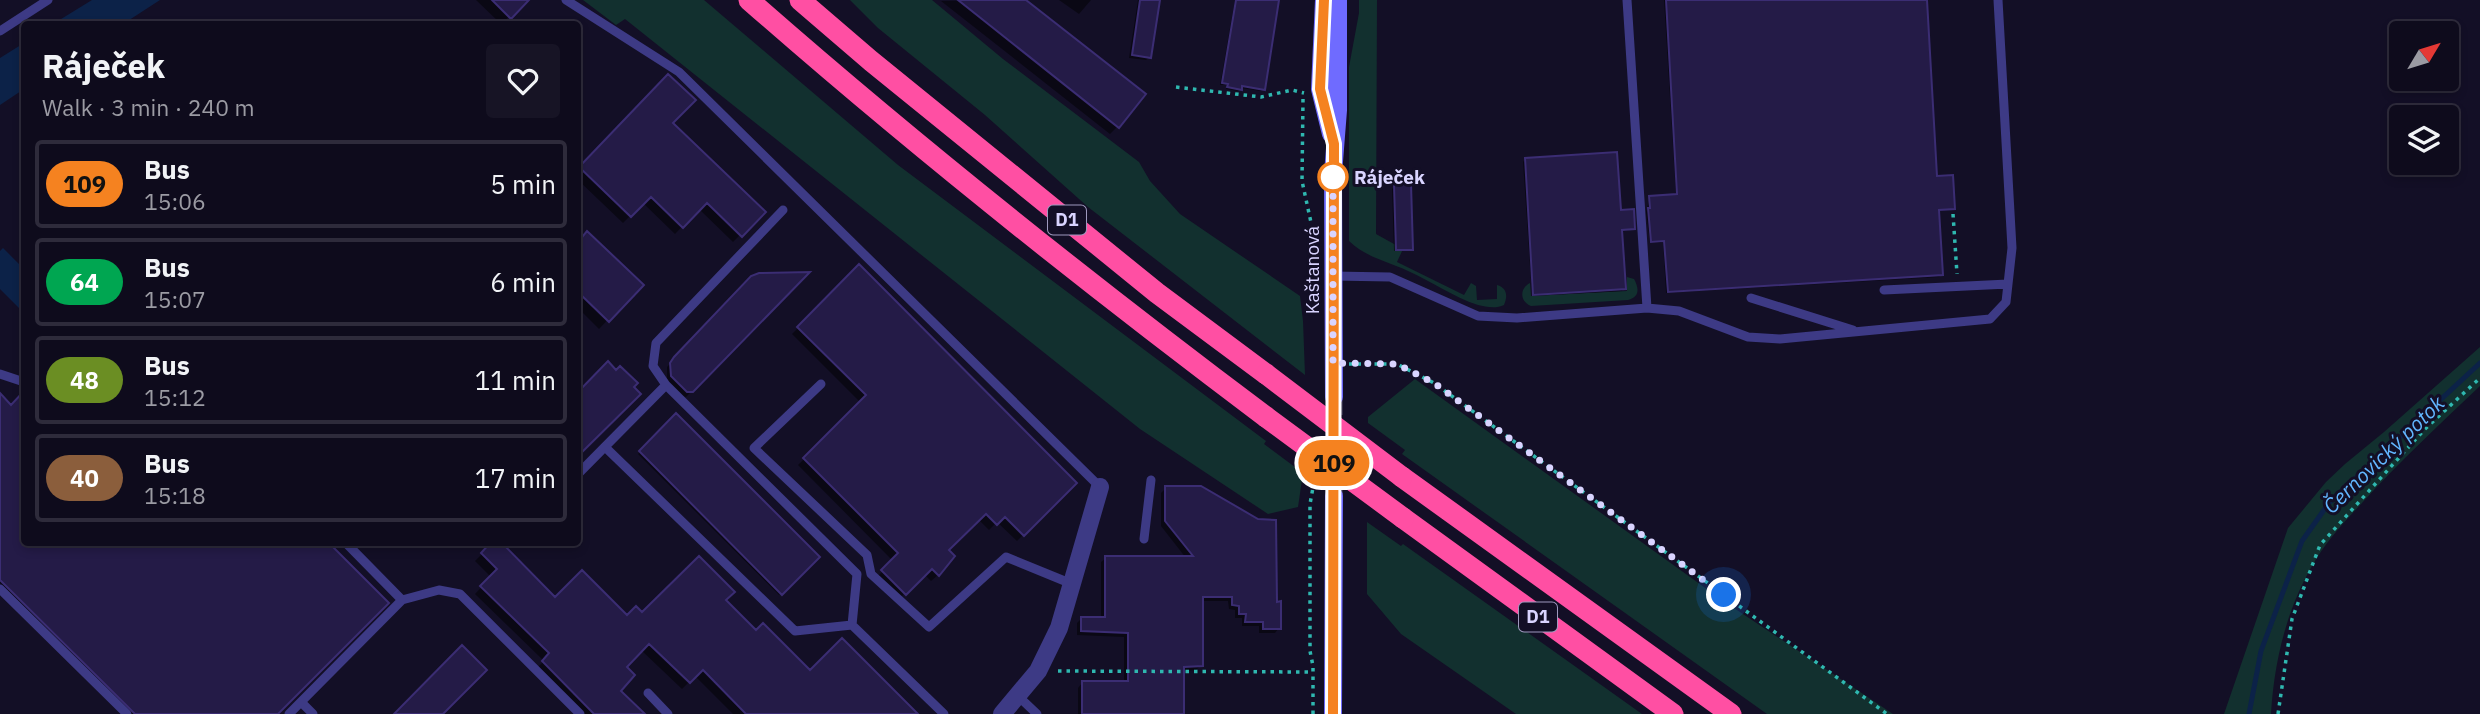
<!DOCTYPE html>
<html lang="en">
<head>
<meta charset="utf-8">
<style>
	body { margin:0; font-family:"IBM Plex Sans",sans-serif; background:#171425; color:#f1f3f6; height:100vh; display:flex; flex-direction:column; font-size:26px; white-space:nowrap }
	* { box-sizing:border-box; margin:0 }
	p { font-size:23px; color:#9b9ba3 }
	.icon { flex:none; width:38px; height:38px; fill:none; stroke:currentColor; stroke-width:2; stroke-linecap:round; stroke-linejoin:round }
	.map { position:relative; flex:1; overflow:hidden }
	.sheet { position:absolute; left:21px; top:21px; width:560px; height:525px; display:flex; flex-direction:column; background:#0e0b1c; border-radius:7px; box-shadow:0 4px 10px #0003,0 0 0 2px #2e2b3b }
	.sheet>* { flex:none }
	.badge { padding:0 14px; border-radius:23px; font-size:24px; line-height:46px }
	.needle { width:46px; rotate:52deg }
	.tools { position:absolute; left:2389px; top:21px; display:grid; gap:14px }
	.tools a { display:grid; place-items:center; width:70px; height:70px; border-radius:7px; background:#0e0b1c; box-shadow:0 4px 10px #0003,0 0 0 2px #2e2b3b; font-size:35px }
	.you { position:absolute; width:35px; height:35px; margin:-18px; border:5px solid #fff; border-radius:50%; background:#1a73e8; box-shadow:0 0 0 10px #1a73e833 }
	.map>.badge { position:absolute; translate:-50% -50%; box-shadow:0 0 0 4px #fff }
	.round { display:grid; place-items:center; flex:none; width:74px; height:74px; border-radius:7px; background:#171425 }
	.headline { display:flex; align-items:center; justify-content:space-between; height:119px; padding:0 21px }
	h1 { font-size:33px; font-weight:700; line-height:52px }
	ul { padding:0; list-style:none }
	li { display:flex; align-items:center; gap:21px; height:88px; margin:0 14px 10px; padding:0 7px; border:4px solid #2e2b3b; border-radius:7px }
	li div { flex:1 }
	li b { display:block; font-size:26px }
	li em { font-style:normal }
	li .badge { min-width:77px; font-weight:700; text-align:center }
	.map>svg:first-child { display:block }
	.green { fill:#12302f }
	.water { fill:#0c2248 }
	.shadow { fill:#0007 }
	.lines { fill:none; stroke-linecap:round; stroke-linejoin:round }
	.stream { stroke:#0c2248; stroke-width:5 }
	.building { fill:#241b47; stroke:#3b2d73; stroke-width:2 }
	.secondary-tunnel { stroke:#312d47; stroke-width:18; stroke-dasharray:18 9; stroke-linecap:butt }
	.path { stroke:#2fb8b0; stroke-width:3.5; stroke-dasharray:3.5 5; stroke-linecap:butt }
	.service { stroke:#3d3a85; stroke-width:9 }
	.minor { stroke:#3d3a85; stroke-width:18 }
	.secondary { stroke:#6f6bff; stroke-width:18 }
	.motorway { stroke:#ff4fa3; stroke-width:21 }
	.motorway-bridge { stroke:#ff4fa3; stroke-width:21 }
	.line-casing { stroke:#fff; stroke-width:16 }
	.line { stroke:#f58220; stroke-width:10 }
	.walk { stroke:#d9d4ff; stroke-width:7; stroke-dasharray:0 12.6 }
	.stop-dot { fill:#fff; stroke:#f58220; stroke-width:3.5 }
	.labels { text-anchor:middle; stroke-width:6; stroke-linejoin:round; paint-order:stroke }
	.shield { fill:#130f26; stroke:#9e99be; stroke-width:2 }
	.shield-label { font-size:18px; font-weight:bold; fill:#d9d4ff }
	.stop-label { font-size:19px; font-weight:bold; fill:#d9d4ff; stroke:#130f26; text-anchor:start }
	.street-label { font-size:19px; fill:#d9d4ff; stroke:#130f26 }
	.water-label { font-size:21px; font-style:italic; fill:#62b6ff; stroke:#130f26 }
</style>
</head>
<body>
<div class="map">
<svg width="2480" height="714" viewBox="0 0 2480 714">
	<rect width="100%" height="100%" fill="#130f26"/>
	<!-- green -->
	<path class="green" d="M 583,0 L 704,0 L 898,165 L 1266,441 L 1264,444 L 1303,473 L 1298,507 L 1268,514 L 1140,429 L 625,19 L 616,25 Z
		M 850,0 L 932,0 L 1003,59 L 1139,162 L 1150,181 L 1180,214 L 1300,296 L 1303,321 L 1305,375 L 1088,207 L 985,115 L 878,28 Z
		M 1359,0 L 1377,0 L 1376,234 L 1403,249 L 1397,262 L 1464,295 L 1471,283 L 1476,286 L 1477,300 L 1497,299 L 1497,285 C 1507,288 1508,296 1504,305 C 1496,309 1486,307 1478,305 C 1453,297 1431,281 1408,271 C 1387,261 1367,258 1349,241 L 1349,67 L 1359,13 Z
		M 1627,277 L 1634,279 C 1639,288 1640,297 1628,300 L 1531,306 C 1519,301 1520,288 1530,283 L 1531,296 L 1627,291 Z
		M 2480,347 L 2480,386 C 2440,424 2399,462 2362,503 C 2344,522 2325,543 2312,566 C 2286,611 2274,663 2271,714 L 2224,714 L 2288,528 L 2326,482 L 2345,464 L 2384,432 Z
		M 1415,379 L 1722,600 L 1893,714 L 1767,714 L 1402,454 L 1405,450 L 1368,423 L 1368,417 Z
		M 1367,522 L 1401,546 L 1403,544 L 1642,714 L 1516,714 L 1401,634 L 1367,594 Z"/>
	<!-- water -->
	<path class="water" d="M 92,0 L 160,0 L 123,24 L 53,24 Z
		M 24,43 L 24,89 L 0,105 L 0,58 Z
		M 3,248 L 24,269 L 24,306 L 21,310 L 0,289 L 0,251 Z"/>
	<!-- shadow -->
	<path class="shadow" d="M 476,0 L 519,0 L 523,4 L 501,24 Z
		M 1023,0 L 1118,126 L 1110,134 L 941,1 Z
		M 1059,0 L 1091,0 L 1079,14 Z
		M 1138,0 L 1158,0 L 1150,57 L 1146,60 L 1129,58 Z
		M 1235,0 L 1269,0 L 1263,89 L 1261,91 L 1241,88 L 1238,91 L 1226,89 L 1227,85 L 1220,85 Z
		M 1664,0 L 1925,0 L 1935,178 L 1953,208 L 1938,211 L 1941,275 L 1939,277 L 1666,293 L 1663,243 L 1650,243 L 1646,212 L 1650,198 L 1676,196 Z
		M 668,76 L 671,123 L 763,212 L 733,242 L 699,209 L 675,234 L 643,203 L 623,223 L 578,180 L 578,170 Z
		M 1525,159 L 1619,212 L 1633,229 L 1621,232 L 1624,288 L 1622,291 L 1532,296 L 1523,162 Z
		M 1394,187 L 1411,249 L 1409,251 L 1394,251 L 1392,189 Z
		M 578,233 L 641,285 L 599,329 L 578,308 Z
		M 859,267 L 1075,483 L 1017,541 L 997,522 L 989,530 L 978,519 L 947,550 L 953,556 L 938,575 L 931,581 L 924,574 L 898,600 L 876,578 L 893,561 L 798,465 L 861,403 L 792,334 Z
		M 805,274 L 686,397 L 682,396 L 667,381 L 667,367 L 752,278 Z
		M 608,364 L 639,394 L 578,454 L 578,394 Z
		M 24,394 L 24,542 L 276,714 L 131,714 L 0,583 L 0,396 L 11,407 Z
		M 676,416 L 817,557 L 779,595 L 638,454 Z
		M 1166,488 L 1275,603 L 1279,628 L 1275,633 L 1259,633 L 1259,626 L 1242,626 L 1242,618 L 1235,618 L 1235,610 L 1229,609 L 1228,601 L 1201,601 L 1201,665 L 1196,670 L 1182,671 L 1182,714 L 1078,714 L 1078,688 L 1082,683 L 1124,683 L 1124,637 L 1077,635 L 1077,623 L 1082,618 L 1101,619 L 1101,562 L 1106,558 L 1186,558 L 1161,526 L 1161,493 Z
		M 494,542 L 555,600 L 627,618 L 724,601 L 756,633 L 810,673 L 916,714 L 733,714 L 695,676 L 682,689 L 641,650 L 624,667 L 619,691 L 642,714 L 581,714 L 536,669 L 544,661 L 475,594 L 491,577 L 475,561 Z"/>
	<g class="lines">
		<!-- stream -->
		<path class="stream" d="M 2249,714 L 2261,651 L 2302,541 L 2329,503 L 2480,363"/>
	</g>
	<!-- building -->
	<path class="building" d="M 492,0 L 529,0 L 511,19 Z
		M 958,0 L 1026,0 L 1146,94 L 1119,128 Z
		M 1140,0 L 1160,0 L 1151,58 L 1132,55 Z
		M 1236,0 L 1279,0 L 1265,90 L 1242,86 L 1242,90 L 1227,87 L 1228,84 L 1222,83 Z
		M 1666,0 L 1927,0 L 1937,176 L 1953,175 L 1955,209 L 1939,210 L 1943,275 L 1668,292 L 1664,241 L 1651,242 L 1648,208 L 1650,208 L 1649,196 L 1677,194 Z
		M 668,74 L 696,100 L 673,123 L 766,212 L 742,237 L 707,203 L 683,228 L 651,197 L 631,217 L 579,167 Z
		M 1617,152 L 1621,210 L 1634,209 L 1635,229 L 1622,230 L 1626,289 L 1533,295 L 1525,158 Z
		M 1411,184 L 1413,250 L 1396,250 L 1394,185 Z
		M 587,231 L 644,285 L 609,322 L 578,292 L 578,242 Z
		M 859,264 L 1077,483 L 1024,536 L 1005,517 L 997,525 L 986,514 L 949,550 L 955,556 L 939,576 L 932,569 L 906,595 L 881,570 L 898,553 L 803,458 L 866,395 L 797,327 Z
		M 810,272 L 693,392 L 687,392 L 671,376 L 670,363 L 674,357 L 751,276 L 759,273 Z
		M 608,361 L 616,370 L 620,366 L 638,383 L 634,387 L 641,394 L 578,456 L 578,392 Z
		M 24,391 L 24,542 L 328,542 L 389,603 L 278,714 L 135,714 L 0,580 L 0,393 L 11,405 Z
		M 676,413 L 820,557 L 782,595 L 639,451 Z
		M 1165,486 L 1201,486 L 1258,519 L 1276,520 L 1277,602 L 1281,601 L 1281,629 L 1263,629 L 1263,622 L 1245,622 L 1246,614 L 1239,614 L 1239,606 L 1232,605 L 1232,597 L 1203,597 L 1203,666 L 1184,667 L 1184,714 L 1082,714 L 1082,681 L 1128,681 L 1128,633 L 1081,631 L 1081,617 L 1105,617 L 1105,556 L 1193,556 L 1165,521 Z
		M 491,542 L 501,542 L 555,597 L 582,570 L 627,615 L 636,606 L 642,612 L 699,556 L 735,592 L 726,600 L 756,630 L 763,623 L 810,670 L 842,638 L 918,714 L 746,714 L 703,670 L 690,683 L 649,644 L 627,667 L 635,675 L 621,691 L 645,714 L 594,714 L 542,661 L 549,653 L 480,586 L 497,569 L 481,553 Z
		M 462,645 L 487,670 L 443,714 L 394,714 Z"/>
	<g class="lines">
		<!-- secondary-tunnel -->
		<path class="secondary-tunnel" d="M 1334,397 L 1334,496"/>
		<!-- path -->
		<path class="path" d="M 1176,87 L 1261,97 L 1292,90 L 1304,93
			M 1303,99 L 1302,181 L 1312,227 L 1314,283
			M 1953,214 L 1957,274
			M 1349,364 L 1397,364 L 1434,383 L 1887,714
			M 1058,671 L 1313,672
			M 1313,714 L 1313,666 L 1310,651 L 1310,504 L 1314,482
			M 2278,714 L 2292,619 L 2320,545 L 2425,429 L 2480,378"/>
		<!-- service -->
		<path class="service" d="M 566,0 L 679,72 L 1100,487
			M 1627,0 L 1647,308
			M 0,31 L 48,0
			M 1333,276 L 1390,277 L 1478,316 L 1517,318 L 1647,308 L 1679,311 L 1748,337 L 1780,339 L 1990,319 L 2006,302 L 2012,248 L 1998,0
			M 1884,290 L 2008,284
			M 1751,298 L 1853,330
			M 0,374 L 21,381 L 24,378
			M 821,384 L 754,448 L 867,555 L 871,574 L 929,627 L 1006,557 L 1072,584
			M 666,385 L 857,574 L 852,625
			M 605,447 L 795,631 L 852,625 L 944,714
			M 578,474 L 666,385 L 653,366 L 656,343 L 783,210
			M 1144,539 L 1151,480
			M 345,542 L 402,600
			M 0,589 L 127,714
			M 648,693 L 668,714
			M 1018,696 L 1037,714
			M 301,702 L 313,714
			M 289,714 L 402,600 L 439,590 L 460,594 L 580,714"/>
		<!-- minor -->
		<path class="minor" d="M 1002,714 L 1038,671 L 1059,628 L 1100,487"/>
		<!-- secondary -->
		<path class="secondary" d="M 1324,0 L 1320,89 L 1331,134
			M 1334,397 L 1333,174 L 1338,110 L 1338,0
			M 1333,714 L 1334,496"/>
		<!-- motorway -->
		<path class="motorway" d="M 749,0 C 915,146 1089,284 1266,417
			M 800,0 L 871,61 L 1157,293 L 1266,374
			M 1402,477 L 1731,714
			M 1403,518 L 1673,714"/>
		<!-- motorway-bridge -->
		<path class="motorway-bridge" d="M 1266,374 L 1402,477
			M 1266,417 L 1403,518"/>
	</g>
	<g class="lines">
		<defs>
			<path id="line" d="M 1324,0 L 1320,89 L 1334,144 L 1333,714"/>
		</defs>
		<!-- line casing -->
		<use href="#line" class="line-casing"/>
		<!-- line -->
		<use href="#line" class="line"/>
		<!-- walk -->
		<path class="walk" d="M 1333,177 L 1333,174 L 1333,363 L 1397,364 L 1434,383 L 1724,595"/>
	</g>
	<!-- markers -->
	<circle class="stop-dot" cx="1333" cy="177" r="14"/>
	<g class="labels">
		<!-- shield labels -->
		<g class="shield">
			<rect x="1048" y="205.5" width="38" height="29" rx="5"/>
			<rect x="1519" y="602.5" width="38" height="29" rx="5"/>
		</g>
		<g class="shield-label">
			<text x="1067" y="226">D1</text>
			<text x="1538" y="623">D1</text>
		</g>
		<!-- stop labels -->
		<g class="stop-label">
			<text x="1354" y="184">Ráječek</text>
		</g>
		<!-- street labels -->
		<g class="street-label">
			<text transform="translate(1312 270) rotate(-90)" y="7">Kaštanová</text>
		</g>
		<!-- water labels -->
		<g class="water-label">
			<text transform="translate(2384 455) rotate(-44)" y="7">Černovický potok</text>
		</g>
	</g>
</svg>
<div class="tools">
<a><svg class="needle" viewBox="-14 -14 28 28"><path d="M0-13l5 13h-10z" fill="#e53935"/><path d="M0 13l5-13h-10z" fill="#9b9ba3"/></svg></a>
<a><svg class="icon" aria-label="layers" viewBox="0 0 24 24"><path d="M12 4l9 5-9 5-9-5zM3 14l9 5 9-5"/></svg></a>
</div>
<div class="you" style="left:1724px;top:595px"></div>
<b class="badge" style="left:1334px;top:463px;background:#f58220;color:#111">109</b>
<section class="sheet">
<div class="headline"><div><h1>Ráječek</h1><p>Walk · 3 min · 240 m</p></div><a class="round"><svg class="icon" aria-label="heart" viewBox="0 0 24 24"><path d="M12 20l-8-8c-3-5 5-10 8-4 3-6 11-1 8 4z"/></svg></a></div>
<ul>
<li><span class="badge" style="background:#f58220;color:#111">109</span><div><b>Bus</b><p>15:06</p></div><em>5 min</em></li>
<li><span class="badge" style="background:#00a651;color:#fff">64</span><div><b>Bus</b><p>15:07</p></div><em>6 min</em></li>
<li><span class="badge" style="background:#6b8e23;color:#fff">48</span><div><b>Bus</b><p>15:12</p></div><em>11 min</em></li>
<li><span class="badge" style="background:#8b5e3c;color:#fff">40</span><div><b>Bus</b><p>15:18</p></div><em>17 min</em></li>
</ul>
</section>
</div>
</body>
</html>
